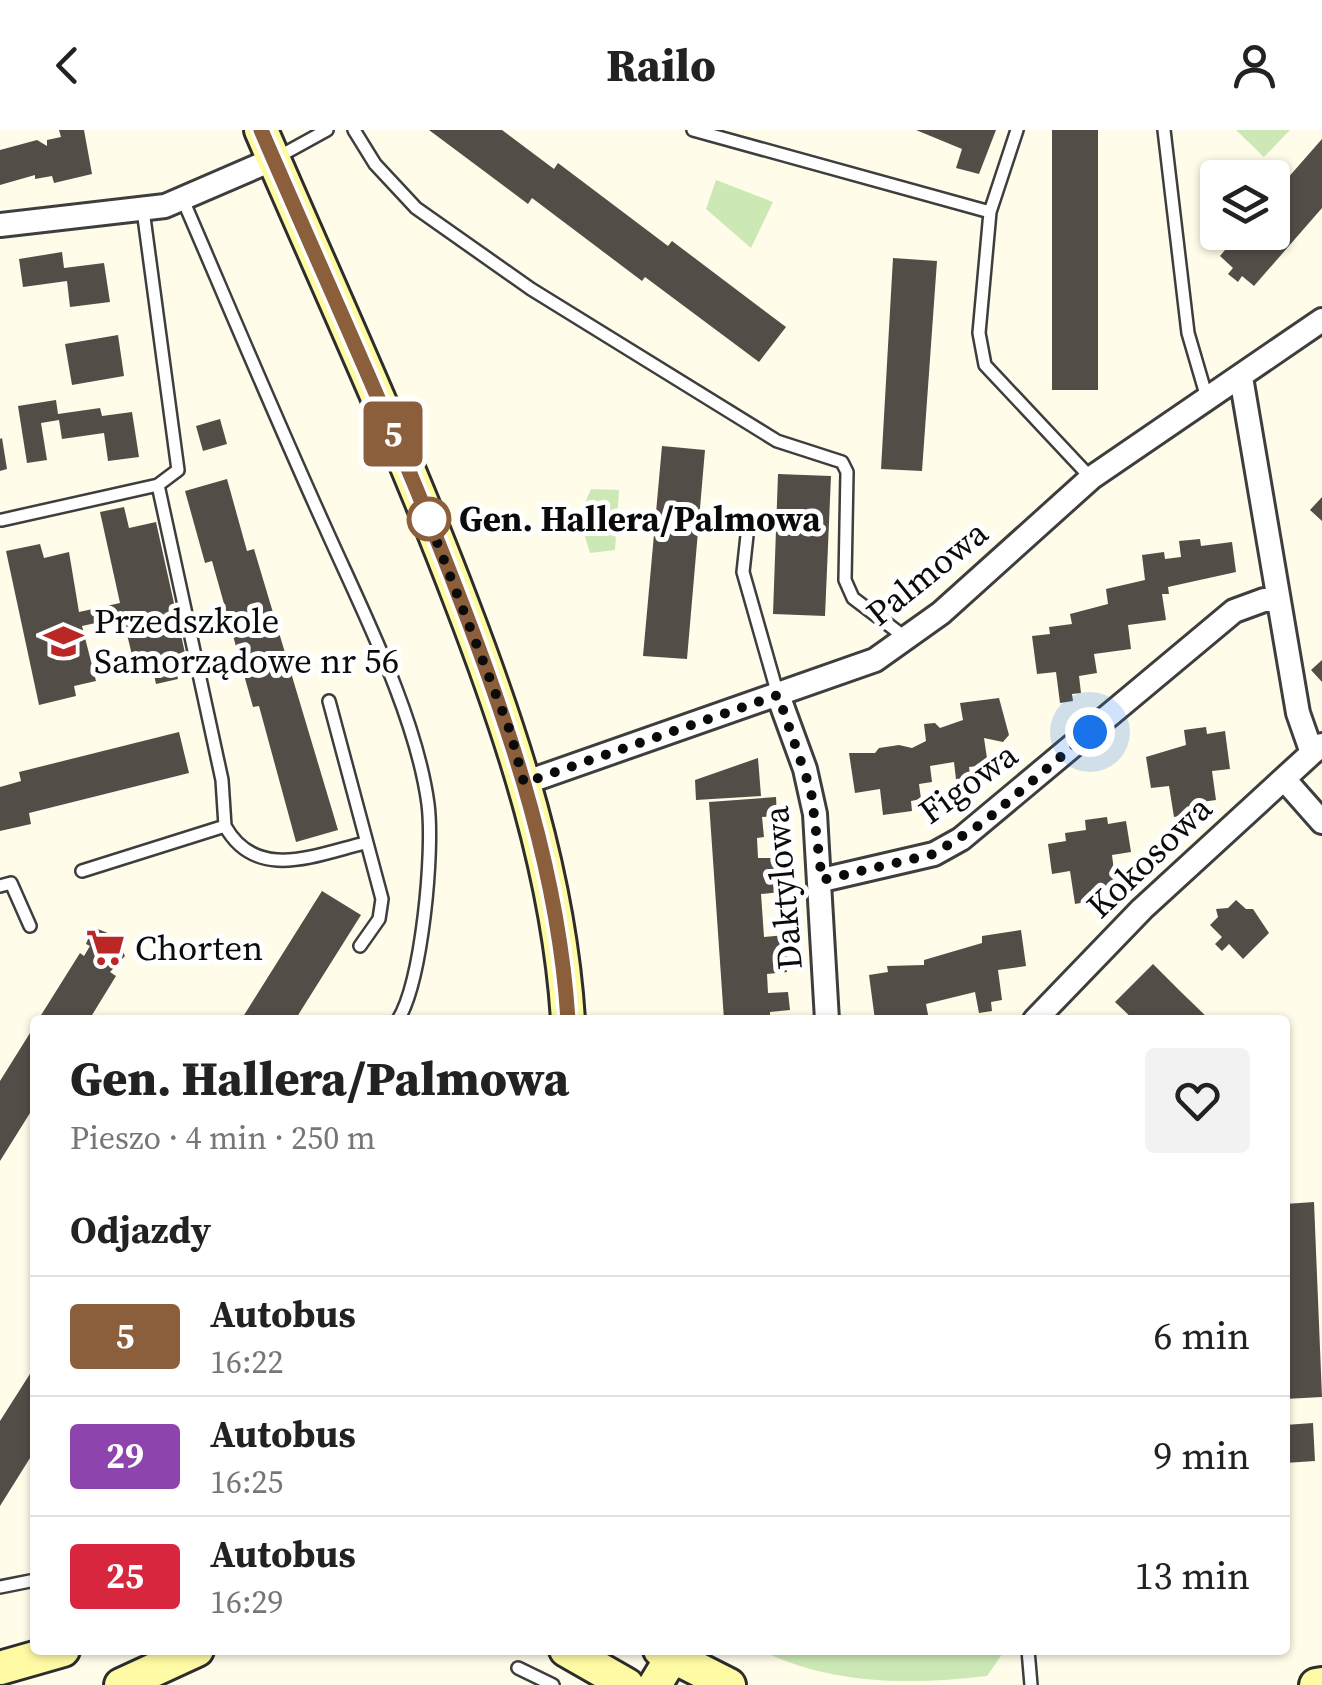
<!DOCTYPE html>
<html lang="pl">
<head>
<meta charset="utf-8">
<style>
	body { margin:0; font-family:"Source Serif 4",serif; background:#f2f2f2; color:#222; height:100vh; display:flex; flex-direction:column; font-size:38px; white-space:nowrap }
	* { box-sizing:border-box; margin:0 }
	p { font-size:32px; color:#767676 }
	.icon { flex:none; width:55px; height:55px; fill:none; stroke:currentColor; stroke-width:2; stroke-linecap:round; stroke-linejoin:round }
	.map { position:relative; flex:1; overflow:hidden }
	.panel { position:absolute; left:30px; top:885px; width:1260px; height:640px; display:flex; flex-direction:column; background:#fff; border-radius:10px; box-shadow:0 2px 8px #0004 }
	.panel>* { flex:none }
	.badge { padding:0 20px; border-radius:8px; font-size:35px; line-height:65px }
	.buttons { position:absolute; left:1200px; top:30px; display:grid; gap:20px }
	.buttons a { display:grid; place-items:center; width:90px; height:90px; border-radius:10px; background:#fff; box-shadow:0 2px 8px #0004; font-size:50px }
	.you { position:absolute; width:50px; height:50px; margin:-25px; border:8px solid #fff; border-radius:50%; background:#1a73e8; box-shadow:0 0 0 15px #1a73e833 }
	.map>.badge { position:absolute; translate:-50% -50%; box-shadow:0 0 0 5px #fff }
	h2 { padding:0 40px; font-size:38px; line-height:90px }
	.round { display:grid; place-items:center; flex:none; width:105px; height:105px; border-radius:10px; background:#f2f2f2 }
	.overview { display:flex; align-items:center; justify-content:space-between; height:170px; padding:0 40px }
	h1 { font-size:48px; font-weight:800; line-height:75px }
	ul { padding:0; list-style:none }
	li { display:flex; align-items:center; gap:30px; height:120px; padding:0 40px; border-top:2px solid #e0e0e0 }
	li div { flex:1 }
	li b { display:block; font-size:38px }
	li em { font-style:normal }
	li .badge { min-width:110px; font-weight:700; text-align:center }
	header { display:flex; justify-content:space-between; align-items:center; height:130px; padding:0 40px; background:#fff; font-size:45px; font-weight:800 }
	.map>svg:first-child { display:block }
	.green { fill:#cce8b4 }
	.building { fill:#534d47 }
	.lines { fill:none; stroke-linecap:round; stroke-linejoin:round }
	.lane-casing { stroke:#3e3e3e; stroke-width:16 }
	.street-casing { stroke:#3e3e3e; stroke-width:28 }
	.secondary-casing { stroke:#2d2d2d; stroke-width:38 }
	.lane { stroke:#fff; stroke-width:11 }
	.street { stroke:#fff; stroke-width:22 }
	.secondary { stroke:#fffba4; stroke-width:32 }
	.line-casing { stroke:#fff; stroke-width:22 }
	.line { stroke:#8b5e3c; stroke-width:15 }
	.walk { stroke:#0b0b0b; stroke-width:10; stroke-dasharray:0 18 }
	.stop-dot { fill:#fff; stroke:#8b5e3c; stroke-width:5 }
	.labels { text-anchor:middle; stroke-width:10; stroke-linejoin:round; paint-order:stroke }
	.stop-label { font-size:35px; font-weight:bold; fill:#0b0b0b; stroke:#fff; text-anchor:start }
	.street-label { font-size:35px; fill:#0b0b0b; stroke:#fff }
	.poi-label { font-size:35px; fill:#0b0b0b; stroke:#fff; text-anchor:start }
</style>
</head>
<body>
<header><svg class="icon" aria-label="back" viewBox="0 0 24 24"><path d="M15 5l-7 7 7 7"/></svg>Railo<svg class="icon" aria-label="person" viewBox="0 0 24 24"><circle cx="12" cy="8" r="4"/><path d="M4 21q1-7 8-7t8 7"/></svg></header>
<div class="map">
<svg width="1322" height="1555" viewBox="0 0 1322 1555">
	<rect width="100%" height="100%" fill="#fffce9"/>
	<!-- green -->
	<path class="green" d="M 1236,0 L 1290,0 L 1264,27 Z
		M 716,50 L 773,72 L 751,118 L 706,79 Z
		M 591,359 L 619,360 L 615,420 L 590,423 L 579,387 Z
		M 760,1520 L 1005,1520 L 987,1546 C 909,1555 832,1555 760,1520 Z"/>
	<!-- building -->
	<path class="building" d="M 59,0 L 84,0 L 92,44 L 54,53 L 52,46 L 35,49 L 35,45 L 0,55 L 0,20 L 37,10 L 47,16 L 47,10 L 61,7 Z
		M 429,0 L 502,0 L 554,39 L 558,33 L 668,116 L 672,111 L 786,197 L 759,232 L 645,147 L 642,151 L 532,68 L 528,74 Z
		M 916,0 L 996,0 L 979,44 L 956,38 L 962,19 Z
		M 1052,0 L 1098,0 L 1098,260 L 1052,260 Z
		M 1322,9 L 1322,78 L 1254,156 L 1242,146 L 1238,152 L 1228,144 L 1233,138 L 1220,126 L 1240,102 L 1272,102 L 1272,66 Z
		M 62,122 L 64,138 L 104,133 L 110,172 L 70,177 L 67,151 L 23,157 L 19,129 Z
		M 893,128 L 937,131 L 922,341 L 881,339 Z
		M 118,205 L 124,246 L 72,255 L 65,214 Z
		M 56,270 L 58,284 L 100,278 L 102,286 L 132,282 L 139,327 L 108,331 L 104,303 L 62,309 L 59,290 L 41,293 L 47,330 L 27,333 L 18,276 Z
		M 220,289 L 227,314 L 203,321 L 196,296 Z
		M 2,308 L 7,339 L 0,341 L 0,309 Z
		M 662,316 L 705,320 L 687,529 L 643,526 Z
		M 778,344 L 831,346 L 825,486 L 773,484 Z
		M 227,349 L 247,421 L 254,419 L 338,700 L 296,712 L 259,576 L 253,577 L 212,431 L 205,433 L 185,361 Z
		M 1322,367 L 1322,391 L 1310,380 Z
		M 124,377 L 129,398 L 156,392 L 185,523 L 172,526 L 178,549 L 156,554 L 151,531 L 134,534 L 123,487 L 82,496 L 96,551 L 74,556 L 76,566 L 39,575 L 6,421 L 40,414 L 44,428 L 69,422 L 79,482 L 120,473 L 100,382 Z
		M 1200,409 L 1201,416 L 1232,412 L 1236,442 L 1168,457 L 1169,464 L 1162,464 L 1166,490 L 1128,495 L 1131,519 L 1094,524 L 1097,543 L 1079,546 L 1081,563 L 1072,564 L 1073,571 L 1060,573 L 1056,542 L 1037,544 L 1032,506 L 1050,504 L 1049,497 L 1072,494 L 1070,484 L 1108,474 L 1106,459 L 1145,450 L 1142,425 L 1164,422 L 1165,429 L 1181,427 L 1179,411 Z
		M 1322,530 L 1322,552 L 1311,540 Z
		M 999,568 L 1009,605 L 1003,612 L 984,608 L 988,635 L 969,637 L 972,656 L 957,658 L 954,632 L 930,636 L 932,652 L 919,654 L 921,669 L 911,671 L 912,681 L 883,685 L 880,659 L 855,663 L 849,623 L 875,623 L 879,618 L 899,615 L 912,618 L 926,611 L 924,594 L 935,593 L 940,598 L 963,590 L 960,573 Z
		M 1206,597 L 1207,604 L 1225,601 L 1230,639 L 1212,641 L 1216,670 L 1194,673 L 1196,683 L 1174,687 L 1169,656 L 1151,658 L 1146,627 L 1186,615 L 1184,600 Z
		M 179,602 L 189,643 L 29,683 L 31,694 L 0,701 L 0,657 L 21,651 L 19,642 Z
		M 758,628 L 761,666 L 696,670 L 695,650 Z
		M 776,667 L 777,686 L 762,687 L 764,707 L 757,708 L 758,728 L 779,728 L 781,762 L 761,764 L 764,807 L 786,805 L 787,842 L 767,844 L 768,863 L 788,862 L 790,880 L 770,882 L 770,890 L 724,890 L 709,672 Z
		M 1107,687 L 1108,694 L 1126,691 L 1131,722 L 1112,725 L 1116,757 L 1095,760 L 1097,770 L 1075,774 L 1070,741 L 1052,744 L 1048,714 L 1066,711 L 1065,703 L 1086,700 L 1085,690 Z
		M 322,761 L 361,785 L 295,890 L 241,890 Z
		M 1236,770 L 1246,779 L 1253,779 L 1269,803 L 1243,829 L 1229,814 L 1222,821 L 1215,814 L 1222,807 L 1210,795 L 1218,787 L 1216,779 L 1228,778 Z
		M 93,797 L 115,806 L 125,826 L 110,842 L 116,846 L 89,890 L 38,890 L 80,823 L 84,826 L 90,816 L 86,814 Z
		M 1021,800 L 1026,836 L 998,840 L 1002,870 L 991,872 L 992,881 L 979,883 L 975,862 L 926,874 L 929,890 L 875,890 L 869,845 L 888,842 L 887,836 L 924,835 L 924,830 L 982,813 L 982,806 Z
		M 1153,834 L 1182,863 L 1210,890 L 1134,890 L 1115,872 Z
		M 35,895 L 35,975 L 0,1031 L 0,951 Z
		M 1314,1072 L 1322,1267 L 1285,1269 L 1285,1074 Z
		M 35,1236 L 35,1320 L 0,1376 L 0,1291 Z
		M 1313,1293 L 1315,1331 L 1285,1333 L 1285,1295 Z"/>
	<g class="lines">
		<defs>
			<path id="lane" d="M 354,0 L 375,34 L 416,78 L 531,159 L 777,311 L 842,332 L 847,342 L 845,450 L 853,468 L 906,508
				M 693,0 L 990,82 L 979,203 L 985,235 L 1091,348
				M 1164,0 L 1188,203 L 1207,268
				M 278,27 L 327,0
				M 183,70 C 230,179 276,289 325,397 C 362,480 416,585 428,674 C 434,722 422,851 398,890
				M 990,82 L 1017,0
				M 749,387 L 743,442 L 778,565
				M 2,390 L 158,355 L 178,340 L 143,80
				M 329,571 L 382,769 L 379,789 L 360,816
				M 225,696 C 256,752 315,725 365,713
				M 82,741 L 225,696 L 222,650 L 158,355
				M 0,756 L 11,753 L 30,796
				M 0,1457 L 35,1450
				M 1028,1520 L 1031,1555
				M 518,1538 L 553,1555"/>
			<path id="street" d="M 0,95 L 165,76 L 274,29
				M 1241,247 L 1298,583 L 1312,623 L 1322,615
				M 778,565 L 805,639 L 815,684 L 827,890
				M 1284,649 L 1322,692
				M 524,653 L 875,530 L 941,483 L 1091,348 L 1322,190
				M 822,750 L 934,724 L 961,709 L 1234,481 L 1264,470 L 1278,470
				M 1035,890 L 1142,779 L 1312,623"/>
			<path id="secondary" d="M 261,0 C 329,158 401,313 462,474 C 513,607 559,746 568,890
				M 566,1520 L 627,1555
				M 660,1520 L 729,1555
				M 0,1538 L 63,1520
				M 121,1555 L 197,1520
				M 655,1555 L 672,1527
				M 1316,1555 L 1322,1554"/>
		</defs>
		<!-- lane casing -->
		<use href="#lane" class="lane-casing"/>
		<!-- street casing -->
		<use href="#street" class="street-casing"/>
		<!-- secondary casing -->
		<use href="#secondary" class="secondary-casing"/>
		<!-- lane -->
		<use href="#lane" class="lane"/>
		<!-- street -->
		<use href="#street" class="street"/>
		<!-- secondary -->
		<use href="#secondary" class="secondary"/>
	</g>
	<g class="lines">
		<defs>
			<path id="line" d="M 261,0 C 329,158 401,313 462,474 C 513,607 559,746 568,890"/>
		</defs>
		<!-- line casing -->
		<use href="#line" class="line-casing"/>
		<!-- line -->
		<use href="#line" class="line"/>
		<!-- walk -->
		<path class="walk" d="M 429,389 L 423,376 L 510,601 L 524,653 L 778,565 L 811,661 L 822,750 L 934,724 L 984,692 L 1090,602"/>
	</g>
	<!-- icons -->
	<defs>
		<symbol id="school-bare" viewBox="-9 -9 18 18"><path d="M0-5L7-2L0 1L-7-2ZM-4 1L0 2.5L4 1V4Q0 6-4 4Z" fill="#ba2724" stroke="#fff" stroke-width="2.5" paint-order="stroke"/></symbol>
		<symbol id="supermarket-bare" viewBox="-9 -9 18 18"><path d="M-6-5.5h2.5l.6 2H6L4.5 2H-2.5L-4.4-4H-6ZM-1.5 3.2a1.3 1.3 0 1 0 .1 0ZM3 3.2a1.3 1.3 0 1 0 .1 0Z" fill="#ba2724" stroke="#fff" stroke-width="2.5" paint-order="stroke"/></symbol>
	</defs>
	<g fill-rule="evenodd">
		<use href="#school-bare" x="36" y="484" width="55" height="55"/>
		<use href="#supermarket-bare" x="78" y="790" width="55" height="55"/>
	</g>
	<!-- markers -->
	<circle class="stop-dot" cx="429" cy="389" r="20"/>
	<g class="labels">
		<!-- stop labels -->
		<g class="stop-label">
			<text x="459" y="401">Gen. Hallera/Palmowa</text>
		</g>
		<!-- street labels -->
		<g class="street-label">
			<text transform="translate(927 443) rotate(-39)" y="12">Palmowa</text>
			<text transform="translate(968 653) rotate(-36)" y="12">Figowa</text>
			<text transform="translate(1149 727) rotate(-44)" y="12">Kokosowa</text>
			<text transform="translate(783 758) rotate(-95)" y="12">Daktylowa</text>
		</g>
		<!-- poi labels -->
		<g class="poi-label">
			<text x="94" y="503">Przedszkole<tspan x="94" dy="40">Samorządowe nr 56</tspan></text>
			<text x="135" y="830">Chorten</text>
		</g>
	</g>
</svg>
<div class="buttons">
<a><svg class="icon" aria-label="layers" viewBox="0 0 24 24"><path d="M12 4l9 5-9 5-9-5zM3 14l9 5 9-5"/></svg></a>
</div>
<div class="you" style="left:1090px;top:602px"></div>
<b class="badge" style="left:393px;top:304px;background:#8b5e3c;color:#fff">5</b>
<section class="panel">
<div class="overview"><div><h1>Gen. Hallera/Palmowa</h1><p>Pieszo · 4 min · 250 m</p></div><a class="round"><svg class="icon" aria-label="heart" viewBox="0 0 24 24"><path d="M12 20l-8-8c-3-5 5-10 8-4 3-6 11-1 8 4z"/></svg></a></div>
<h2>Odjazdy</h2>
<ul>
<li><span class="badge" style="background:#8b5e3c;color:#fff">5</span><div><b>Autobus</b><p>16:22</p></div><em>6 min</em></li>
<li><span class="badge" style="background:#8e44ad;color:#fff">29</span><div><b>Autobus</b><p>16:25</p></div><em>9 min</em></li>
<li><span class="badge" style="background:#d7263d;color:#fff">25</span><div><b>Autobus</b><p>16:29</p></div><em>13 min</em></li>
</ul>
</section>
</div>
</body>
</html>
